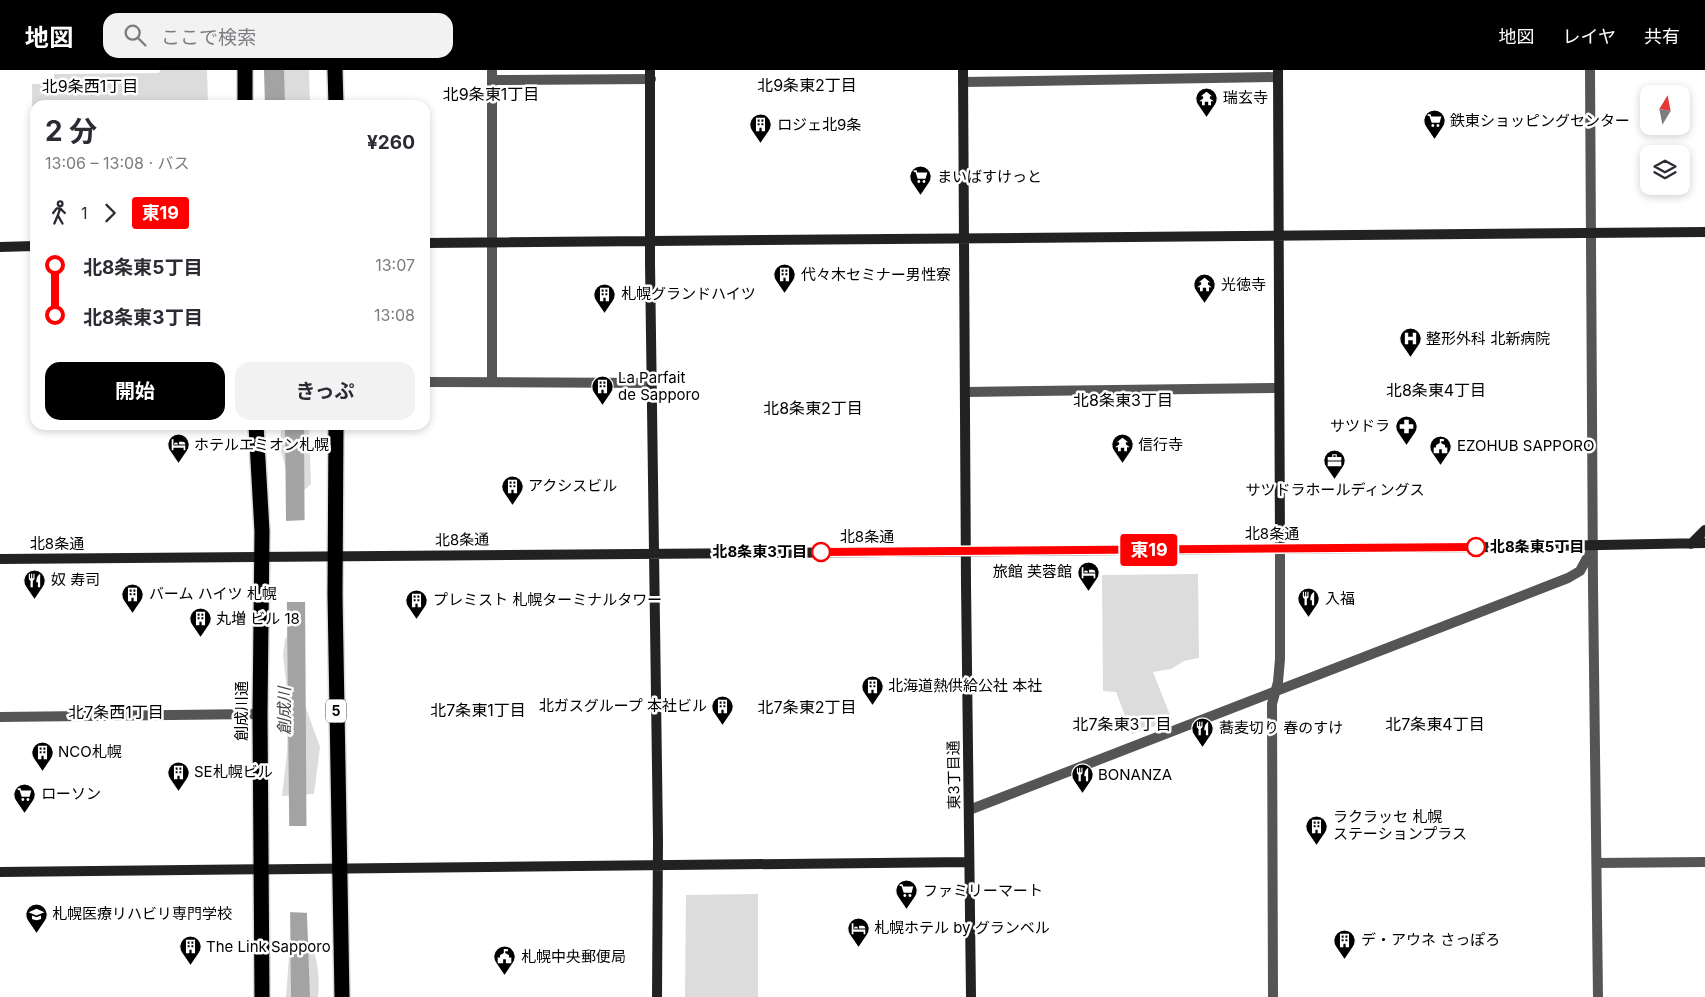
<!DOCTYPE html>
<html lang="ja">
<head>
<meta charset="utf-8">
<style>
	body { margin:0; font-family:Inter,"Noto Sans JP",sans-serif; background:#f2f2f3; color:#2b2b33; height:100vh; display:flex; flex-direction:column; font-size:19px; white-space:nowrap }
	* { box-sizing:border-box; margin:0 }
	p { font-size:16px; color:#7c7c81 }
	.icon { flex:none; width:28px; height:28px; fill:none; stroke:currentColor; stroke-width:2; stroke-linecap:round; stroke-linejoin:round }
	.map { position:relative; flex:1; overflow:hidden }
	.panel { position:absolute; left:30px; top:30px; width:400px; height:330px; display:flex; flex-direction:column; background:#fff; border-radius:15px; box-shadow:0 2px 8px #0003 }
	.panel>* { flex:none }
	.badge { padding:0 10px; border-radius:4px; font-size:18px; line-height:32px }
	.needle { width:32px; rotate:10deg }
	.fabs { position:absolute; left:1640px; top:15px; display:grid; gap:10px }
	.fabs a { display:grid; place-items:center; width:50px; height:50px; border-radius:10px; background:#fff; box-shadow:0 2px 8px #0003; font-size:25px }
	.map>.badge { position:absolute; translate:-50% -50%; box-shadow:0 0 0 2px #fff }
	.legs { display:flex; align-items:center; gap:8px; height:55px; padding:0 15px; font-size:16px }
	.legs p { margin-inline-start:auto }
	.overview { display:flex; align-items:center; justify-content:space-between; height:85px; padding:0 15px }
	h1 { font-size:28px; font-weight:700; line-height:38px }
	.button { display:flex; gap:10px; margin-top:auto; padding:10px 15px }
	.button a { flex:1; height:58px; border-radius:15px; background:#000; color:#fff; font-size:20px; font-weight:700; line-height:58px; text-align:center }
	.button a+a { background:#f2f2f3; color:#2b2b33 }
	ul { padding:0 15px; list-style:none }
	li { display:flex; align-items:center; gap:18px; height:50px; font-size:19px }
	li i { display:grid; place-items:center; width:8px; height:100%; margin:0 6px; background:currentColor }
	li i::after { content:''; width:12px; height:12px; margin:-6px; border:4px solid; border-radius:50%; background:#fff }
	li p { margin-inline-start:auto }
	li:first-child i { background:linear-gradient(#0000 50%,currentColor 0) }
	li:last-child i { background:linear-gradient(currentColor 50%,#0000 0) }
	header { display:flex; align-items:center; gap:30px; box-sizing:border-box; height:70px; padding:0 25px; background:#000; color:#fff }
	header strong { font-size:24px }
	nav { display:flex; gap:28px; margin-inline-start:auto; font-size:18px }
	.search { width:350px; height:45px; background:#f2f2f3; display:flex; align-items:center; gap:12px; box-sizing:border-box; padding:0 18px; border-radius:15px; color:#7c7c81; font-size:19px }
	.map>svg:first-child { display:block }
	.green { fill:#dcdcdc }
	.water { fill:#a3a3a3 }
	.pier { fill:#fff }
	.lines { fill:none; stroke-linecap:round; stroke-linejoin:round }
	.highway-casing { stroke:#dbdbdb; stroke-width:18 }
	.street { stroke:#555; stroke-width:10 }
	.secondary { stroke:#222; stroke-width:10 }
	.highway { stroke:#000; stroke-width:15 }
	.line-1-casing { stroke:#fff; stroke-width:11 }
	.line-1 { stroke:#f00; stroke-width:8 }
	.stop-1-dot { fill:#fff; stroke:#f00; stroke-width:2.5 }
	.labels { text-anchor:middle; stroke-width:5; stroke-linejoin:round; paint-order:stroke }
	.shield { fill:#fff; stroke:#4c4c4c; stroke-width:1 }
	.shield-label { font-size:14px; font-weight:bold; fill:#000 }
	.poi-label { font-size:15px; fill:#000; stroke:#fff; text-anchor:start }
	.street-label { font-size:15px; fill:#000; stroke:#fff }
	.stop-label { font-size:15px; font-weight:bold; fill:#000; stroke:#fff; text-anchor:start }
	.neighbourhood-label { font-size:16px; fill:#000; stroke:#fff }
	.water-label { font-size:16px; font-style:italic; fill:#444; stroke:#fff }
</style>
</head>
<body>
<header>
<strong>地図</strong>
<div class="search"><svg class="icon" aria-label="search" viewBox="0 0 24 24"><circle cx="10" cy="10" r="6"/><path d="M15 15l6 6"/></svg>ここで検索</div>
<nav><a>地図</a><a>レイヤ</a><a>共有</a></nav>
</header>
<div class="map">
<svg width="1705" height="927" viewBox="0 0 1705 927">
	<rect width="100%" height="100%" fill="#fff"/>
	<!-- green -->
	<path class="green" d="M 160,0 L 207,0 L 208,35 L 35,35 L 35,140 L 33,140 L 32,14 L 54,14 L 54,4 L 159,3 Z
		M 269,0 L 309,0 L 310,35 L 269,35 Z
		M 282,355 L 309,355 L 311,414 L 295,428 L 279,375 Z
		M 1198,504 L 1199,588 L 1184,591 L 1171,599 L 1153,602 L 1172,650 L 1132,664 L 1116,622 L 1103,621 L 1102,505 Z
		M 294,560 L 302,627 L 320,677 L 314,724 L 282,726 L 287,683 L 288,630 L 283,585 L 285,569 Z
		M 758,824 L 758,927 L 685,927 L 686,825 Z
		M 311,874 C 318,890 320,910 318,927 L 286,927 L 289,887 Z"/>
	<!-- water -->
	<path class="water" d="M 264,0 L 284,0 L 285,35 L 265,35 Z
		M 285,355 L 304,355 L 307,845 L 310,927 L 291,927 Z"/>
	<!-- pier -->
	<path class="pier" d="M 307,450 L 308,532 L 285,532 L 285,451 Z
		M 286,756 L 310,756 L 310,843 L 288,842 Z"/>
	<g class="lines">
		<defs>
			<path id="highway" d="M 245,0 L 245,35
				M 335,0 L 336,35
				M 256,355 L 262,461 L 260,644 L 262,927
				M 336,355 L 335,525 L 342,927"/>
		</defs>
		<!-- highway casing -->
		<use href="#highway" class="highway-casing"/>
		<!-- street -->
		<path class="street" d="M 1590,0 L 1593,516 L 1598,927
			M 492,10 L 651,9
			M 963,12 L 1278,7
			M 425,312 L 652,313
			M 492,312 L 492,0
			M 965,322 L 1278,318
			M 0,647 L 260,644
			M 969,740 L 1568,508 L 1580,501 L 1593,477
			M 1597,793 L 1705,792
			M 1273,927 L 1272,634 L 1278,612 L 1280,589 L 1280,479"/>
		<!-- secondary -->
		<path class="secondary" d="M 650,0 L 650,193 L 658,770 L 657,927
			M 963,0 L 966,514 L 971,927
			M 1278,0 L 1280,479
			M 425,173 L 1705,162
			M 0,177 L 35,176
			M 1691,474 L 1705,460
			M 0,489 L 1505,477 L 1705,473
			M 0,802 L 969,792"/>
		<!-- highway -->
		<use href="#highway" class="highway"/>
	</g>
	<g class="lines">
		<defs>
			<path id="line-1" d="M 821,482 L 1476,477"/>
		</defs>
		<!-- line-1 casing -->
		<use href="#line-1" class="line-1-casing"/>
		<!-- line-1 -->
		<use href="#line-1" class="line-1"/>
	</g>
	<!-- icons -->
	<defs>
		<symbol id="temple-pin" viewBox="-11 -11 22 30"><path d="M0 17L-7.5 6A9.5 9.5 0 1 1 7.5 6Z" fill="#000" stroke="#fff"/><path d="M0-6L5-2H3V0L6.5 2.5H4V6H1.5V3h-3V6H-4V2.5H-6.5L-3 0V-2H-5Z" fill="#fff"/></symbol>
		<symbol id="supermarket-pin" viewBox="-11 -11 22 30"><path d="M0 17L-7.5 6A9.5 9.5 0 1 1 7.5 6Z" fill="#000" stroke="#fff"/><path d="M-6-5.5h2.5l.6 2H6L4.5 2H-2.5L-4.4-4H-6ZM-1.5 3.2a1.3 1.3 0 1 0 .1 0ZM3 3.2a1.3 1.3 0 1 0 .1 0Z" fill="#fff"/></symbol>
		<symbol id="building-pin" viewBox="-11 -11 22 30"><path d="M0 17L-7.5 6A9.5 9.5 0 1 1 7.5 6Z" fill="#000" stroke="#fff"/><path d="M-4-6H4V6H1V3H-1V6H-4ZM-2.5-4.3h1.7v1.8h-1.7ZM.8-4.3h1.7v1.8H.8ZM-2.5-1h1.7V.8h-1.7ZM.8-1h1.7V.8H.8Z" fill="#fff"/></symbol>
		<symbol id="hospital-pin" viewBox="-11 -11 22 30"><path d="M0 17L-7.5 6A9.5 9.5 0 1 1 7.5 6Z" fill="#000" stroke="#fff"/><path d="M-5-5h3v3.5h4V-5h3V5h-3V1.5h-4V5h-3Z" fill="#fff"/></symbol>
		<symbol id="pharmacy-pin" viewBox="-11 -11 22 30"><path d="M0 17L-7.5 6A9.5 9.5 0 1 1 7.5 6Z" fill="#000" stroke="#fff"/><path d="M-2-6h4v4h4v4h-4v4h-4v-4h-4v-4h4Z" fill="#fff"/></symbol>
		<symbol id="hotel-pin" viewBox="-11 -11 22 30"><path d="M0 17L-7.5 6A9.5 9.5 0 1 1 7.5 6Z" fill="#000" stroke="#fff"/><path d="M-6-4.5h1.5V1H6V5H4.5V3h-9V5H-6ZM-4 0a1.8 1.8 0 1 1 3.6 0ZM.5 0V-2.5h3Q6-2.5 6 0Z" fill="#fff"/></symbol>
		<symbol id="civic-pin" viewBox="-11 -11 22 30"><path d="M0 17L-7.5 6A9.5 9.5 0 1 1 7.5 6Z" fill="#000" stroke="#fff"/><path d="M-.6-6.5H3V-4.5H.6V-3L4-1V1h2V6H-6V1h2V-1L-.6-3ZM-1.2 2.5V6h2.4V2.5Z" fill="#fff"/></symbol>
		<symbol id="office-pin" viewBox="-11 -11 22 30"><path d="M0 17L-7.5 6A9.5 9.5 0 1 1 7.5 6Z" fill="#000" stroke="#fff"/><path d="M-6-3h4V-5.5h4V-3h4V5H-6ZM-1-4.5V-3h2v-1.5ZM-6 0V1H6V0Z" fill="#fff"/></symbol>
		<symbol id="restaurant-pin" viewBox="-11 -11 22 30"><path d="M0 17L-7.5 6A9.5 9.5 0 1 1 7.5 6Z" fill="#000" stroke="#fff"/><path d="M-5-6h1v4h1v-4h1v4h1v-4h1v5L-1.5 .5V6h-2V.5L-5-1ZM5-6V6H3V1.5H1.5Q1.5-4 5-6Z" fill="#fff"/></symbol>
		<symbol id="university-pin" viewBox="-11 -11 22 30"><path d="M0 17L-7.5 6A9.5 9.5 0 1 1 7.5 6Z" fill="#000" stroke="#fff"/><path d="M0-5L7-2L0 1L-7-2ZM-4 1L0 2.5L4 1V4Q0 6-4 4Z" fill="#fff"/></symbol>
	</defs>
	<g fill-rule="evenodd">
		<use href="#temple-pin" x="1194" y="16" width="25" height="34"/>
		<use href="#supermarket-pin" x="1422" y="38" width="25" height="34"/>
		<use href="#building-pin" x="748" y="42" width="25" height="34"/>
		<use href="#supermarket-pin" x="908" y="94" width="25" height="34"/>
		<use href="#building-pin" x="772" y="192" width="25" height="34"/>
		<use href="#temple-pin" x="1192" y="202" width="25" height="34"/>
		<use href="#building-pin" x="592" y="212" width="25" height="34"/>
		<use href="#hospital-pin" x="1398" y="256" width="25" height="34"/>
		<use href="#building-pin" x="590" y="304" width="25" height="34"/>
		<use href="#pharmacy-pin" x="1394" y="344" width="25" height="34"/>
		<use href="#hotel-pin" x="166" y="362" width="25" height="34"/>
		<use href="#temple-pin" x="1110" y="362" width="25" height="34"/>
		<use href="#civic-pin" x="1428" y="364" width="25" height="34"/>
		<use href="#office-pin" x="1322" y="378" width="25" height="34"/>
		<use href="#building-pin" x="500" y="404" width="25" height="34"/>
		<use href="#hotel-pin" x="1076" y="490" width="25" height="34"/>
		<use href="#restaurant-pin" x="22" y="498" width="25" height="34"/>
		<use href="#building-pin" x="120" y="512" width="25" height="34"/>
		<use href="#restaurant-pin" x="1296" y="516" width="25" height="34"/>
		<use href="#building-pin" x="404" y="518" width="25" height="34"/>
		<use href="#building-pin" x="188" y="536" width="25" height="34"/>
		<use href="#building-pin" x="860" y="604" width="25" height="34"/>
		<use href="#building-pin" x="710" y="624" width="25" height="34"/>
		<use href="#restaurant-pin" x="1190" y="646" width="25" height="34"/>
		<use href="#building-pin" x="30" y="670" width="25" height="34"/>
		<use href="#building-pin" x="166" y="690" width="25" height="34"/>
		<use href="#restaurant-pin" x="1070" y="692" width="25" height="34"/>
		<use href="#supermarket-pin" x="12" y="712" width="25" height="34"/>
		<use href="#building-pin" x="1304" y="744" width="25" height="34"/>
		<use href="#supermarket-pin" x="894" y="808" width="25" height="34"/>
		<use href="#university-pin" x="24" y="832" width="25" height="34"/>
		<use href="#hotel-pin" x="846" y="846" width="25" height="34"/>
		<use href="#building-pin" x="1332" y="858" width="25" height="34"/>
		<use href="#building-pin" x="178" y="864" width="25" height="34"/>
		<use href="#civic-pin" x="492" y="874" width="25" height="34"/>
	</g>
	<!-- markers -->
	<g class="stop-1-dot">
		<circle cx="1476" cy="477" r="9"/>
		<circle cx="821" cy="482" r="9"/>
	</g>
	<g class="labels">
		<!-- shield labels -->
		<rect class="shield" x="326" y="629.5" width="20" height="23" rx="4"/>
		<g class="shield-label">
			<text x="336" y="646">5</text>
		</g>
		<!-- poi labels -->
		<g class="poi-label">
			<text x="1223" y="33">瑞玄寺</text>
			<text x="1450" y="56">鉄東ショッピングセンター</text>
			<text x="777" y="60">ロジェ北9条</text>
			<text x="937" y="112">まいばすけっと</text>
			<text x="801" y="210">代々木セミナー男性寮</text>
			<text x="1221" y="220">光徳寺</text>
			<text x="621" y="229">札幌グランドハイツ</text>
			<text x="1426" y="274">整形外科 北新病院</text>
			<text x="618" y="313">La Parfait<tspan x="618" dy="17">de Sapporo</tspan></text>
			<text x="1390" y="361" text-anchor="end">サツドラ</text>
			<text x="194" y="380">ホテルエミオン札幌</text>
			<text x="1138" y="380">信行寺</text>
			<text x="1457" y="381">EZOHUB SAPPORO</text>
			<text x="528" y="421">アクシスビル</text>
			<text x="1335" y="425" text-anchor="middle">サツドラホールディングス</text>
			<text x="1072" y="507" text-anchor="end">旅館 芙蓉館</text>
			<text x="51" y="515">奴 寿司</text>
			<text x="149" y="529">バーム ハイツ 札幌</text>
			<text x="1325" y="534">入福</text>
			<text x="433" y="535">プレミスト 札幌ターミナルタワー</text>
			<text x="216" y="554">丸増 ビル 18</text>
			<text x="888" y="621">北海道熱供給公社 本社</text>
			<text x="707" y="641" text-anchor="end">北ガスグループ 本社ビル</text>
			<text x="1219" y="663">蕎麦切り 春のすけ</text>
			<text x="58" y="687">NCO札幌</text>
			<text x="194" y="707">SE札幌ビル</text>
			<text x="1098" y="710">BONANZA</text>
			<text x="41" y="729">ローソン</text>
			<text x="1333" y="752">ラクラッセ 札幌<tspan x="1333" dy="17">ステーションプラス</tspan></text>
			<text x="923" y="826">ファミリーマート</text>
			<text x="52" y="849">札幌医療リハビリ専門学校</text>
			<text x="874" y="863">札幌ホテル by グランベル</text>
			<text x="1361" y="875">デ・アウネ さっぽろ</text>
			<text x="206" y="882">The Link Sapporo</text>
			<text x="521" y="892">札幌中央郵便局</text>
		</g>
		<!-- street labels -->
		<g class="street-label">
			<text x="1272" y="469">北8条通</text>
			<text x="867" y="472">北8条通</text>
			<text transform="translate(462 470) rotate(-1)" y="5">北8条通</text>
			<text x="57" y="479">北8条通</text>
			<text transform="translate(242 641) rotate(-90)" y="5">創成川通</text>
			<text transform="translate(954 705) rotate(-91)" y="5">東3丁目通</text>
		</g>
		<!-- stop labels -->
		<g class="stop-label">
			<text x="1490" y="482">北8条東5丁目</text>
			<text x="807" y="487" text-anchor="end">北8条東3丁目</text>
		</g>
		<!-- neighbourhood labels -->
		<g class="neighbourhood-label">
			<text x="807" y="21">北9条東2丁目</text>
			<text x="90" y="22">北9条西1丁目</text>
			<text x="491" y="30">北9条東1丁目</text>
			<text x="1436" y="326">北8条東4丁目</text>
			<text x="1123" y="336">北8条東3丁目</text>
			<text x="813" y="344">北8条東2丁目</text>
			<text x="807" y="643">北7条東2丁目</text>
			<text x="478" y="646">北7条東1丁目</text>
			<text x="116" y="648">北7条西1丁目</text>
			<text x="1122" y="660">北7条東3丁目</text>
			<text x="1435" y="660">北7条東4丁目</text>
		</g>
		<!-- water labels -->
		<g class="water-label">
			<text transform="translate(284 641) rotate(-90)" y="6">創成川</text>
		</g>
	</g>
</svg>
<div class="fabs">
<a><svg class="needle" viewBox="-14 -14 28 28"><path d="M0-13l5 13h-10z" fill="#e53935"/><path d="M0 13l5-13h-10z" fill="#7c7c81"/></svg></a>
<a><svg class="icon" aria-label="layers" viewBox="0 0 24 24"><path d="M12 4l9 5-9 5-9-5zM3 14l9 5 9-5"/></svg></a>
</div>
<b class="badge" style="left:1149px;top:480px;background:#f00;color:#fff">東19</b>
<section class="panel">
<div class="overview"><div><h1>2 分</h1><p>13:06 – 13:08 · バス</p></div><b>¥260</b></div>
<div class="legs"><svg class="icon" aria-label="walk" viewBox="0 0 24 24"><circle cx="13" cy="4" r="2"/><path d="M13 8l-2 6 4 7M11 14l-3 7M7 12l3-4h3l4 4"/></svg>1<svg class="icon" aria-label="forward" viewBox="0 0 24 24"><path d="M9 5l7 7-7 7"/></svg><b class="badge" style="background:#f00;color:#fff">東19</b></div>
<ul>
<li><i style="color:#f00"></i><b>北8条東5丁目</b><p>13:07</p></li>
<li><i style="color:#f00"></i><b>北8条東3丁目</b><p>13:08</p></li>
</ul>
<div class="button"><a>開始</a><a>きっぷ</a></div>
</section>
</div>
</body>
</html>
